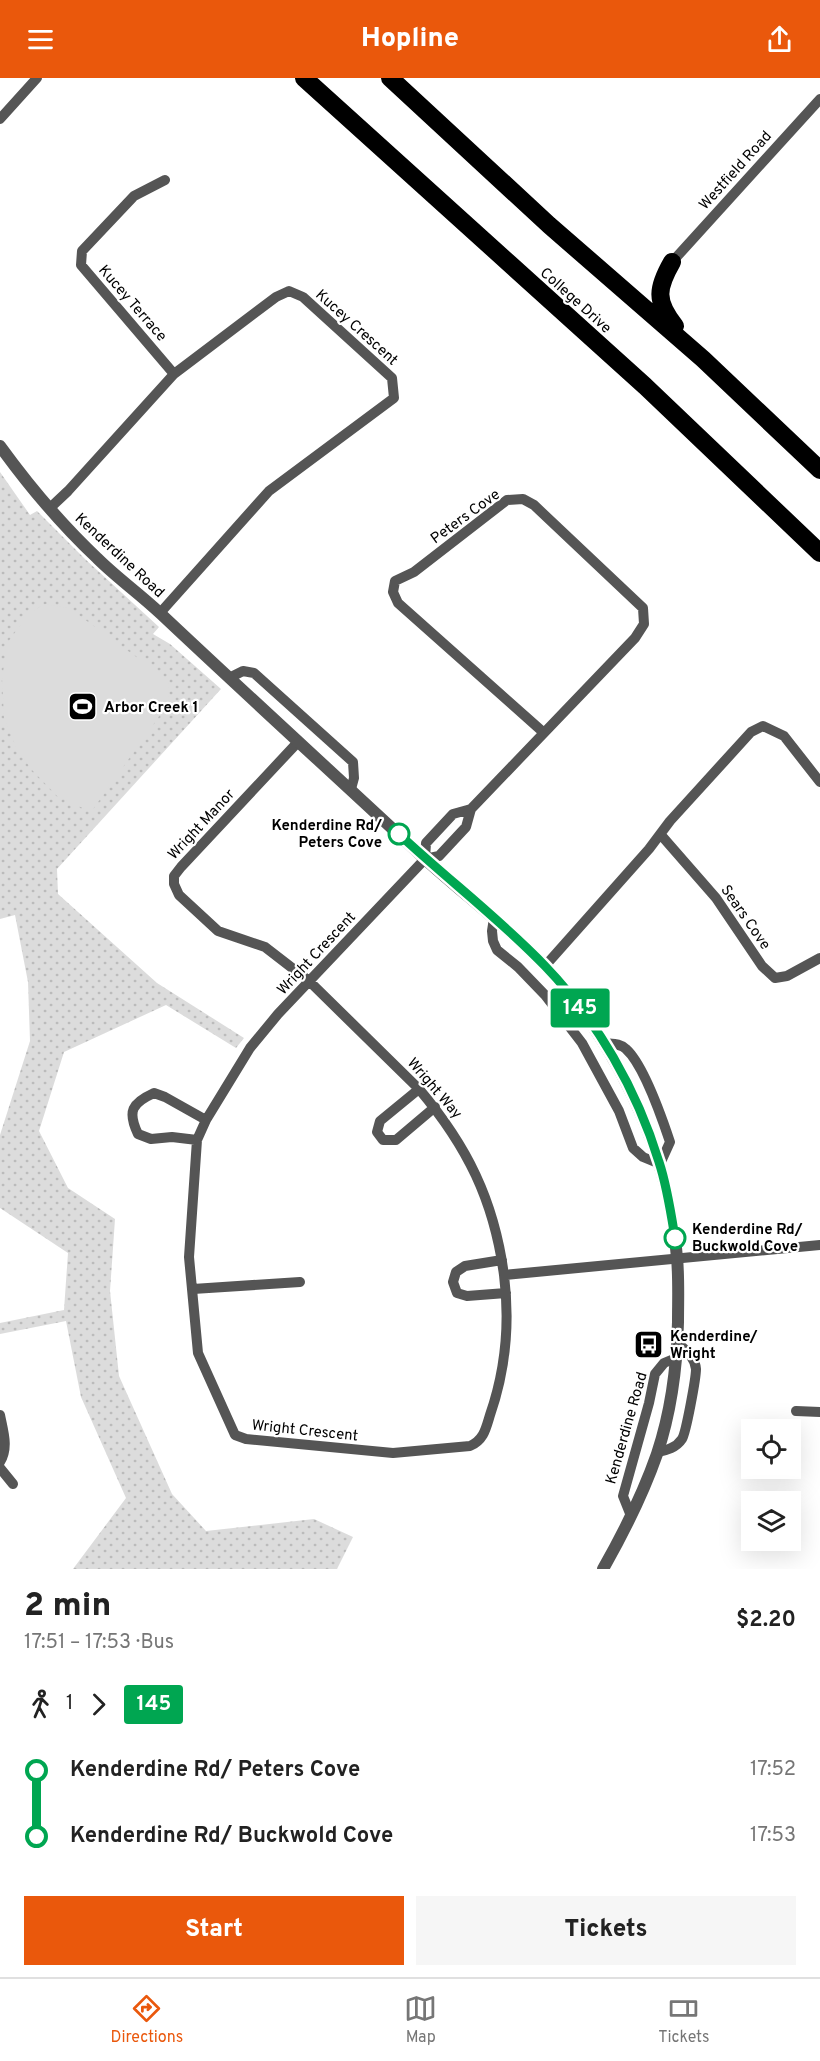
<!DOCTYPE html>
<html lang="en">
<head>
<meta charset="utf-8">
<style>
	body { margin:0; font-family:Overpass,sans-serif; background:#f6f6f6; color:#222; height:100vh; display:flex; flex-direction:column; font-size:22px; white-space:nowrap }
	* { box-sizing:border-box; margin:0 }
	p { font-size:20px; color:#767676 }
	.icon { flex:none; width:33px; height:33px; fill:none; stroke:currentColor; stroke-width:2; stroke-linecap:round; stroke-linejoin:round }
	.map { position:relative; height:1491px; overflow:hidden }
	.drawer { display:flex; flex-direction:column; background:#fff; flex:1 }
	.drawer>* { flex:none }
	.badge { padding:0 12px; border-radius:4px; font-size:21px; line-height:39px }
	.buttons { position:absolute; left:741px; top:1341px; display:grid; gap:12px }
	.buttons a { display:grid; place-items:center; width:60px; height:60px; border-radius:0px; background:#fff; box-shadow:0 6px 24px #0002; font-size:30px }
	.map>.badge { position:absolute; translate:-50% -50%; box-shadow:0 0 0 3px #fff }
	.legs { display:flex; align-items:center; gap:9px; height:66px; padding:0 24px; font-size:20px }
	.legs p { margin-inline-start:auto }
	.overview { display:flex; align-items:center; justify-content:space-between; height:102px; padding:0 24px }
	h1 { font-size:33px; font-weight:800; line-height:45px }
	.primary-button { display:flex; gap:12px; margin-top:auto; padding:12px 24px }
	.primary-button a { flex:1; height:69px; border-radius:0px; background:#ea580c; color:#fff; font-size:24px; font-weight:800; line-height:69px; text-align:center }
	.primary-button a+a { background:#f6f6f6; color:#222 }
	ul { padding:0 24px; list-style:none }
	li { display:flex; align-items:center; gap:21px; height:66px; font-size:22px }
	li i { display:grid; place-items:center; width:9px; height:100%; margin:0 8px; background:currentColor }
	li i::after { content:''; width:15px; height:15px; margin:-8px; border:4px solid; border-radius:50%; background:#fff }
	li p { margin-inline-start:auto }
	li:first-child i { background:linear-gradient(#0000 50%,currentColor 0) }
	li:last-child i { background:linear-gradient(currentColor 50%,#0000 0) }
	header { display:flex; justify-content:space-between; align-items:center; height:78px; padding:0 24px; background:#ea580c; color:#fff; font-size:27px; font-weight:800 }
	.dock { display:flex; justify-content:space-around; align-items:center; height:84px; border-top:2px solid #e0e0e0; background:#fff; font-size:16px; color:#767676 }
	.dock a { display:grid; justify-items:center; gap:3px }
	.dock .active { color:#ea580c }
	.map>svg:first-child { display:block }
	.park { fill:url(#park-dots) }
	.pitch { fill:#dcdcdc }
	.lines { fill:none; stroke-linecap:round; stroke-linejoin:round }
	.minor { stroke:#555; stroke-width:10 }
	.tertiary { stroke:#555; stroke-width:12 }
	.motorway { stroke:#000; stroke-width:18 }
	.line-1-casing { stroke:#fff; stroke-width:14 }
	.line-1 { stroke:#00a651; stroke-width:9 }
	.stop-1-dot { fill:#fff; stroke:#00a651; stroke-width:3 }
	.labels { text-anchor:middle; stroke-width:4.5; stroke-linejoin:round; paint-order:stroke }
	.street-label { font-size:15px; fill:#000; stroke:#fff }
	.poi-label { font-size:15px; font-weight:bold; fill:#000; stroke:#fff; text-anchor:start }
	.stop-label { font-size:15px; font-weight:bold; fill:#000; stroke:#fff; text-anchor:end }
</style>
</head>
<body>
<header><svg class="icon" aria-label="menu" viewBox="0 0 24 24"><path d="M4 6h16M4 12h16M4 18h16"/></svg>Hopline<svg class="icon" aria-label="share" viewBox="0 0 24 24"><path d="M12 15V3M7 8l5-5 5 5M5 13v7h14v-7"/></svg></header>
<div class="map">
<svg width="820" height="1491" viewBox="0 0 820 1491">
	<defs>
		<pattern id="park-dots" width="8" height="8" patternUnits="userSpaceOnUse" patternTransform="scale(1.5)"><rect width="8" height="8" fill="#dcdcdc"/><path d="M2 2h.1M6 6h.1" fill="none" stroke="#bbb" stroke-width="1.8" stroke-linecap="round"/></pattern>
	</defs>
	<rect width="100%" height="100%" fill="#fff"/>
	<!-- park -->
	<path class="park" d="M 0,394 L 30,437 L 37,433 L 85,481 L 159,549 L 153,556 L 170,566 L 221,611 L 57,791 L 58,816 L 157,905 L 244,960 L 236,970 L 166,927 L 64,974 L 39,1053 L 68,1110 L 115,1141 L 110,1213 L 119,1298 L 172,1416 L 206,1453 L 314,1441 L 353,1459 L 337,1491 L 73,1491 L 126,1420 L 81,1319 L 66,1243 L 0,1256 L 0,1245 L 64,1232 L 68,1175 L 0,1130 L 0,1057 L 30,963 L 28,904 L 15,837 L 0,841 Z"/>
	<!-- pitch -->
	<path class="pitch" d="M 45,526 L 69,530 L 168,602 L 169,619 L 158,640 L 91,734 L 57,718 L 31,691 L 16,669 L 4,640 L 2,600 L 8,564 L 29,535 Z"/>
	<g class="lines">
		<!-- minor -->
		<path class="minor" d="M 0,41 L 37,0
			M 165,102 L 134,118 L 82,173 L 81,187 L 174,296
			M 672,184 L 820,21
			M 50,430 L 68,413 L 174,296 L 276,219 L 289,213 L 303,219 L 392,300 L 394,320 L 269,413 L 160,535
			M 229,600 L 243,593 L 254,595 L 353,684 L 354,700 L 351,711
			M 298,664 L 181,789 L 174,798 L 174,806 L 179,817 L 218,853 L 265,869 L 309,903 L 419,1011 C 467,1068 494,1122 504,1197
			M 661,757 L 716,820 L 762,888 L 775,900 L 787,898 L 820,880
			M 425,781 L 278,936 L 250,970 L 206,1042 L 197,1062 L 189,1179 L 198,1275 L 235,1357 L 246,1361 L 393,1375 L 470,1368 C 484,1362 486,1350 490,1337 C 506,1291 510,1245 504,1197 L 820,1167
			M 425,781 L 439,778 L 466,749 L 471,731 L 635,560 L 644,546 L 643,530 L 534,427 L 523,421 L 507,422 L 414,494 L 395,503 L 393,514 L 398,525 L 543,654
			M 425,781 L 426,765 L 453,736 L 471,731
			M 494,840 L 492,853 L 493,863 L 497,872 L 518,889 L 545,917 L 582,965 L 619,1033 L 633,1070 L 643,1079 L 660,1086 L 670,1064 C 662,1040 644,987 626,971 C 620,965 612,966 604,965
			M 545,888 L 649,771 L 670,743 L 751,654 L 763,648 L 784,658 L 820,704
			M 419,1011 L 380,1043 L 377,1054 L 383,1062 L 396,1062 L 435,1029
			M 197,1062 L 172,1059 L 151,1061 L 138,1056 C 127,1033 132,1025 154,1015 L 165,1019 L 206,1042
			M 502,1182 L 465,1188 L 456,1194 L 453,1204 L 457,1215 L 467,1218 L 506,1215
			M 193,1211 L 300,1204
			M 796,1333 L 820,1334
			M 0,1337 C 3,1353 9,1369 0,1384
			M 657,1374 C 667,1372 676,1370 682,1361 C 686,1355 696,1300 696,1291 C 695,1279 685,1272 677,1264
			M 0,1390 L 13,1406
			M 631,1438 L 623,1418 L 649,1325 L 655,1296 L 664,1285 L 676,1280"/>
		<!-- tertiary -->
		<path class="tertiary" d="M 0,368 C 29,408 61,446 97,480 C 117,500 140,516 161,536 C 248,618 337,699 425,781 C 477,828 536,870 578,927 C 632,1000 670,1088 677,1180 C 679,1201 678,1223 678,1244 C 677,1288 671,1334 657,1376 C 643,1416 624,1454 603,1491"/>
		<!-- motorway -->
		<path class="motorway" d="M 304,0 L 645,308 L 820,475
			M 390,0 L 549,147 L 703,281 L 820,392
			M 672,184 C 657,210 655,223 675,248"/>
	</g>
	<g class="lines">
		<defs>
			<path id="line-1" d="M 399,756 C 447,801 500,841 545,888 C 597,942 637,1012 659,1084 C 667,1108 671,1135 675,1160"/>
		</defs>
		<!-- line-1 casing -->
		<use href="#line-1" class="line-1-casing"/>
		<!-- line-1 -->
		<use href="#line-1" class="line-1"/>
	</g>
	<!-- icons -->
	<defs>
		<symbol id="stadium-square" viewBox="-11 -11 22 22"><rect x="-9" y="-9" width="18" height="18" rx="4" fill="#000" stroke="#fff"/><path d="M0-5a6.5 5 0 1 0 0 10a6.5 5 0 1 0 0-10ZM-3.5-1.8h7v3.6h-7Z" fill="#fff"/></symbol>
		<symbol id="bus-square" viewBox="-11 -11 22 22"><rect x="-9" y="-9" width="18" height="18" rx="4" fill="#000" stroke="#fff"/><path d="M-5-6H5V4H4V6H2V4H-2V6H-4V4H-5ZM-3.5-4V0h7V-4ZM-3.5 1.2v1.5H-2V1.2ZM2 1.2v1.5H3.5V1.2Z" fill="#fff"/></symbol>
	</defs>
	<g fill-rule="evenodd">
		<use href="#stadium-square" x="66" y="612" width="33" height="33"/>
		<use href="#bus-square" x="632" y="1250" width="33" height="33"/>
	</g>
	<!-- markers -->
	<g class="stop-1-dot">
		<circle cx="399" cy="756" r="10"/>
		<circle cx="675" cy="1160" r="10"/>
	</g>
	<g class="labels">
		<!-- street labels -->
		<g class="street-label">
			<text transform="translate(735 92) rotate(-48)" y="5">Westfield Road</text>
			<text transform="translate(576 222) rotate(42)" y="5">College Drive</text>
			<text transform="translate(133 225) rotate(49)" y="5">Kucey Terrace</text>
			<text transform="translate(357 249) rotate(42)" y="5">Kucey Crescent</text>
			<text transform="translate(465 438) rotate(-36)" y="5">Peters Cove</text>
			<text transform="translate(120 477) rotate(43)" y="5">Kenderdine Road</text>
			<text transform="translate(201 746) rotate(-47)" y="5">Wright Manor</text>
			<text transform="translate(746 839) rotate(55)" y="5">Sears Cove</text>
			<text transform="translate(316 875) rotate(-47)" y="5">Wright Crescent</text>
			<text transform="translate(435 1010) rotate(49)" y="5">Wright Way</text>
			<text transform="translate(626 1350) rotate(-74)" y="5">Kenderdine Road</text>
			<text transform="translate(305 1352) rotate(6)" y="5">Wright Crescent</text>
		</g>
		<!-- poi labels -->
		<g class="poi-label">
			<text x="104" y="634">Arbor Creek 1</text>
			<text x="670" y="1263">Kenderdine/<tspan x="670" dy="17">Wright</tspan></text>
		</g>
		<!-- stop labels -->
		<g class="stop-label">
			<text x="382" y="752">Kenderdine Rd/<tspan x="382" dy="17">Peters Cove</tspan></text>
			<text x="692" y="1156" text-anchor="start">Kenderdine Rd/<tspan x="692" dy="17">Buckwold Cove</tspan></text>
		</g>
	</g>
</svg>
<div class="buttons">
<a><svg class="icon" aria-label="locate" viewBox="0 0 24 24"><circle cx="12" cy="12" r="6"/><path d="M12 2v4M12 18v4M2 12h4M18 12h4"/></svg></a>
<a><svg class="icon" aria-label="layers" viewBox="0 0 24 24"><path d="M12 4l9 5-9 5-9-5zM3 14l9 5 9-5"/></svg></a>
</div>
<b class="badge" style="left:580px;top:930px;background:#00a651;color:#fff">145</b>
</div>
<section class="drawer">
<div class="overview"><div><h1>2 min</h1><p>17:51 – 17:53 · Bus</p></div><b>$2.20</b></div>
<div class="legs"><svg class="icon" aria-label="walk" viewBox="0 0 24 24"><circle cx="13" cy="4" r="2"/><path d="M13 8l-2 6 4 7M11 14l-3 7M7 12l3-4h3l4 4"/></svg>1<svg class="icon" aria-label="forward" viewBox="0 0 24 24"><path d="M9 5l7 7-7 7"/></svg><b class="badge" style="background:#00a651;color:#fff">145</b></div>
<ul>
<li><i style="color:#00a651"></i><b>Kenderdine Rd/ Peters Cove</b><p>17:52</p></li>
<li><i style="color:#00a651"></i><b>Kenderdine Rd/ Buckwold Cove</b><p>17:53</p></li>
</ul>
<div class="primary-button"><a>Start</a><a>Tickets</a></div>
</section>
<nav class="dock">
<a class="active"><svg class="icon" aria-label="directions" viewBox="0 0 24 24"><path d="M12 3l9 9-9 9-9-9zM9 14v-3h6M13 9l2 2-2 2"/></svg>Directions</a>
<a><svg class="icon" aria-label="map" viewBox="0 0 24 24"><path d="M3 6l6-2 6 2 6-2v14l-6 2-6-2-6 2zM9 4v14M15 6v14"/></svg>Map</a>
<a><svg class="icon" aria-label="tickets" viewBox="0 0 24 24"><path d="M3 7h18v10H3zM15 7v10"/></svg>Tickets</a>
</nav>
</body>
</html>
